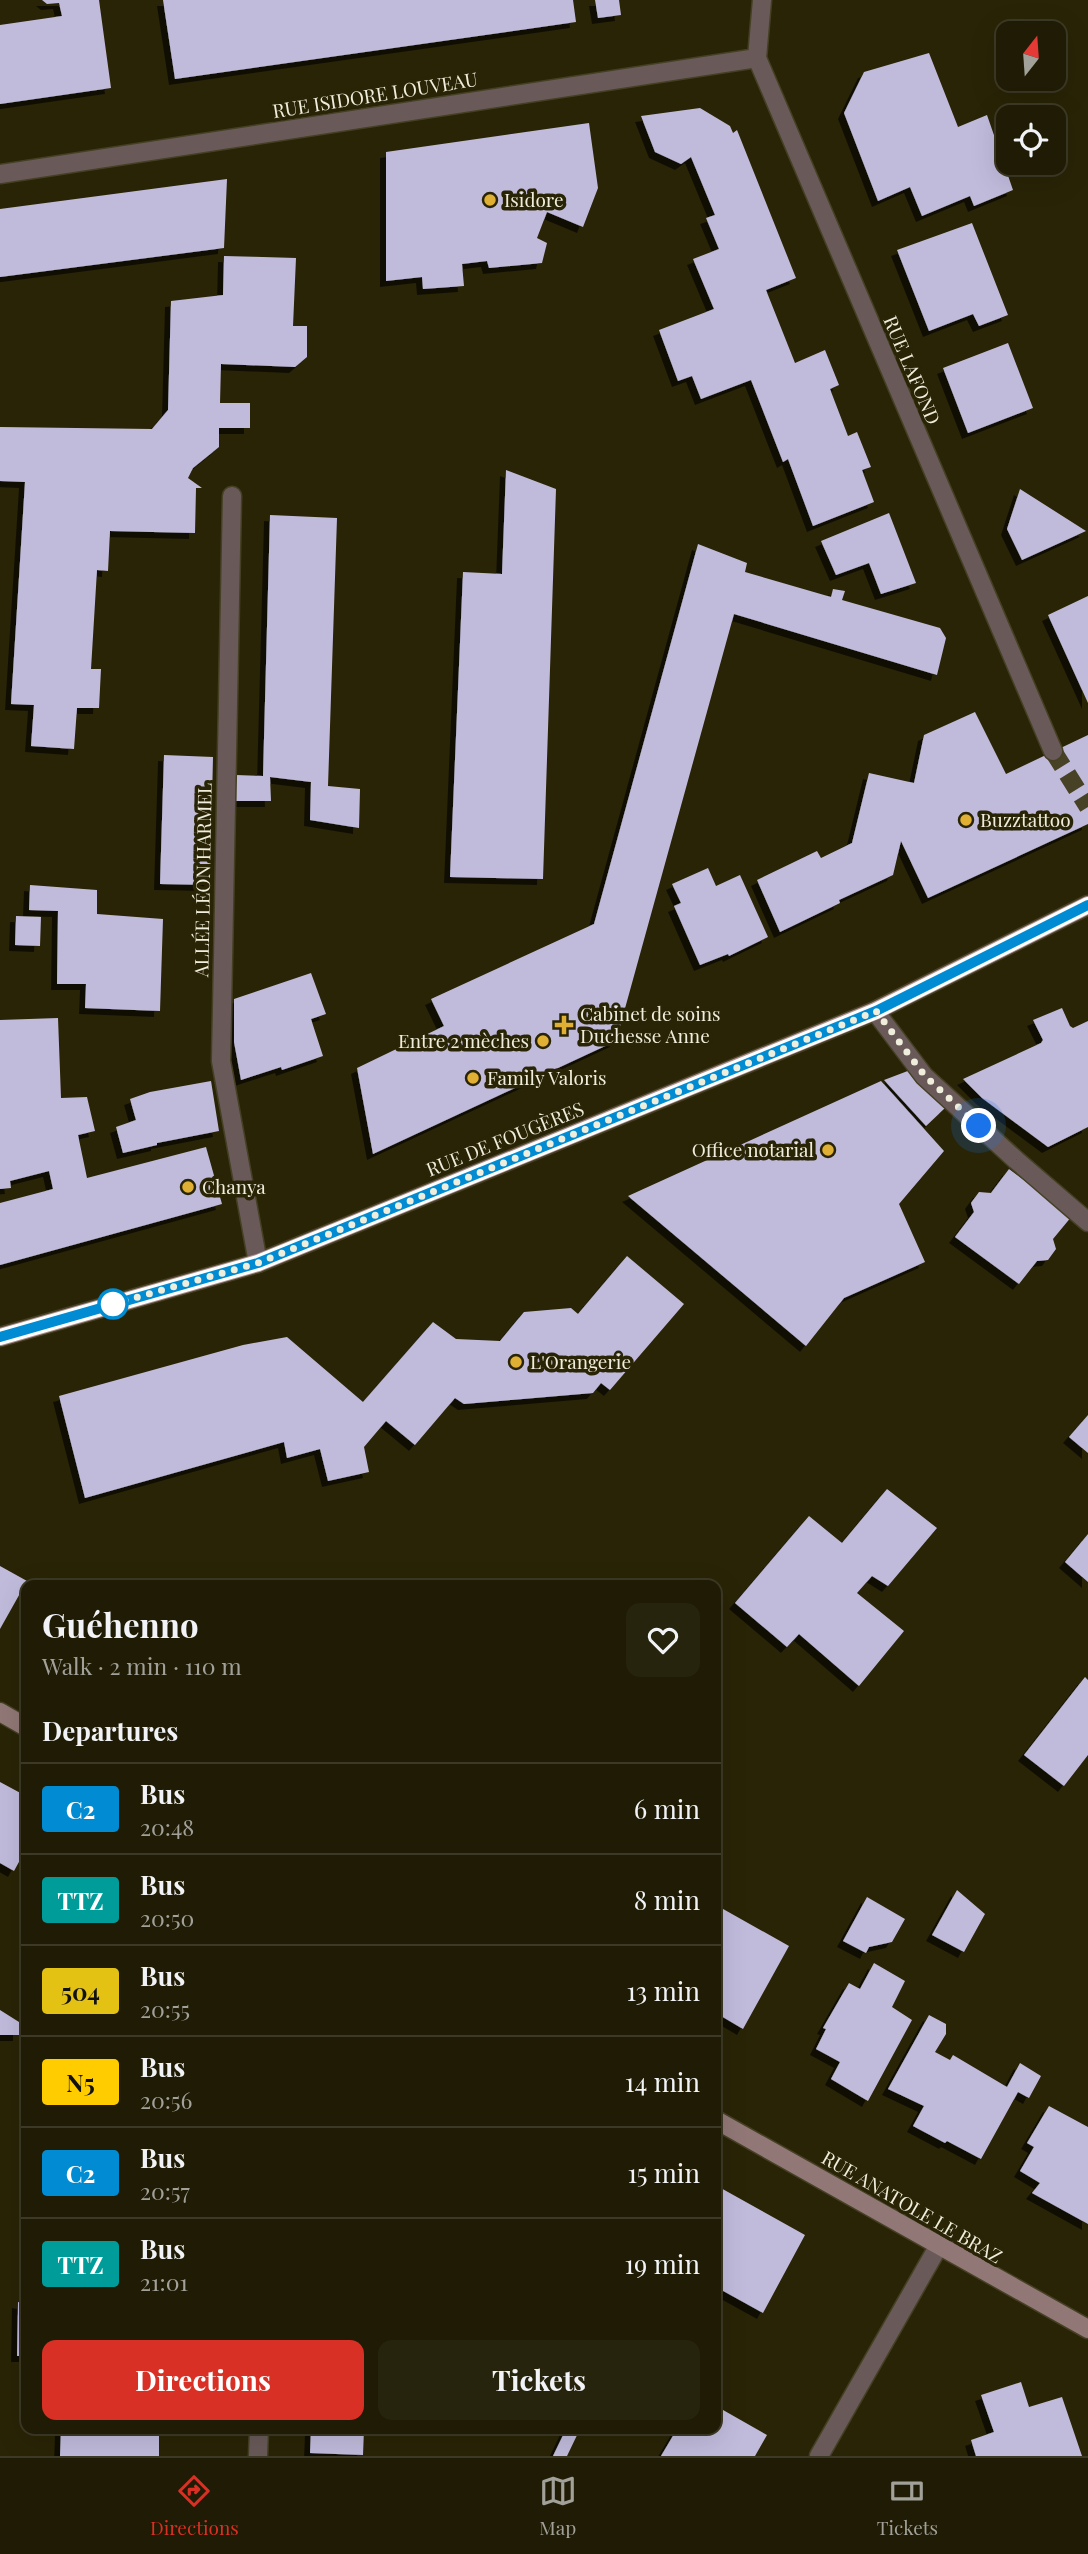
<!DOCTYPE html>
<html lang="en">
<head>
<meta charset="utf-8">
<style>
	body { margin:0; font-family:"Playfair Display",serif; background:#27240e; color:#f1f3f6; height:100vh; display:flex; flex-direction:column; font-size:26px; white-space:nowrap }
	* { box-sizing:border-box; margin:0 }
	p { font-size:23px; color:#a1a19a }
	.icon { flex:none; width:38px; height:38px; fill:none; stroke:currentColor; stroke-width:2; stroke-linecap:round; stroke-linejoin:round }
	.map { position:relative; flex:1; overflow:hidden }
	.side { position:absolute; left:21px; top:1580px; width:700px; height:854px; display:flex; flex-direction:column; background:#1f1b04; border-radius:14px; box-shadow:0 7px 28px #0002,0 0 0 2px #3c3926 }
	.side>* { flex:none }
	.badge { padding:0 14px; border-radius:5px; font-size:24px; line-height:46px }
	.needle { width:46px; rotate:17deg }
	.buttons { position:absolute; left:996px; top:21px; display:grid; gap:14px }
	.buttons a { display:grid; place-items:center; width:70px; height:70px; border-radius:14px; background:#1f1b04; box-shadow:0 7px 28px #0002,0 0 0 2px #3c3926; font-size:35px }
	.you { position:absolute; width:35px; height:35px; margin:-18px; border:5px solid #fff; border-radius:50%; background:#1a73e8; box-shadow:0 0 0 10px #1a73e833 }
	.map>.badge { position:absolute; translate:-50% -50%; box-shadow:0 0 0 4px #fff }
	h2 { padding:0 21px; font-size:26px; line-height:63px }
	.round { display:grid; place-items:center; flex:none; width:74px; height:74px; border-radius:14px; background:#27240e }
	.head { display:flex; align-items:center; justify-content:space-between; height:119px; padding:0 21px }
	h1 { font-size:33px; font-weight:700; line-height:52px }
	.primary-button { display:flex; gap:14px; margin-top:auto; padding:14px 21px }
	.primary-button a { flex:1; height:80px; border-radius:14px; background:#d93025; color:#fff; font-size:28px; font-weight:700; line-height:80px; text-align:center }
	.primary-button a+a { background:#27240e; color:#f1f3f6 }
	ul { padding:0; list-style:none }
	li { display:flex; align-items:center; gap:21px; height:91px; padding:0 21px; border-top:2px solid #3c3926 }
	li div { flex:1 }
	li b { display:block; font-size:26px }
	li em { font-style:normal }
	li .badge { min-width:77px; font-weight:700; text-align:center }
	.dock { display:flex; justify-content:space-around; align-items:center; height:98px; border-top:2px solid #3c3926; background:#1f1b04; font-size:19px; color:#a1a19a }
	.dock a { display:grid; justify-items:center; gap:4px }
	.dock .selected { color:#d93025 }
	.map>svg:first-child { display:block }
	.building { fill:#c0bbdb; filter:url(#shadow) }
	.lines { fill:none; stroke-linecap:round; stroke-linejoin:round }
	.street-tunnel { stroke:#474226; stroke-width:18; stroke-dasharray:18 9; stroke-linecap:butt }
	.lane-casing { stroke:#454024; stroke-width:21 }
	.street-casing { stroke:#454024; stroke-width:21 }
	.secondary-casing { stroke:#454024; stroke-width:21 }
	.primary-casing { stroke:#454024; stroke-width:21 }
	.lane { stroke:#695a59; stroke-width:18 }
	.street { stroke:#695a59; stroke-width:18 }
	.secondary { stroke:#917877; stroke-width:18 }
	.primary { stroke:#af8f8e; stroke-width:18 }
	.line-casing { stroke:#fff; stroke-width:16 }
	.line { stroke:#008bd2; stroke-width:10 }
	.walk { stroke:#efeddb; stroke-width:7; stroke-dasharray:0 12.6 }
	.poi-dot { fill:#e0b034; stroke:#292406; stroke-width:2.5 }
	.stop-dot { fill:#fff; stroke:#008bd2; stroke-width:3.5 }
	.labels { text-anchor:middle; stroke-width:7; stroke-linejoin:round; paint-order:stroke }
	.street-label { font-size:19px; fill:#efeddb; stroke:#292406 }
	.poi-label { font-size:19px; fill:#efeddb; stroke:#292406; text-anchor:start }
</style>
</head>
<body>
<div class="map">
<svg width="1088" height="2456" viewBox="0 0 1088 2456">
	<defs>
		<filter id="shadow"><feDropShadow dx="-6" dy="6" stdDeviation="0" flood-color="#0009"/></filter>
	</defs>
	<rect width="100%" height="100%" fill="#292406"/>
	<!-- building -->
	<path class="building" d="M 42,0 L 99,0 L 111,88 L 0,104 L 0,25 L 62,16 L 59,3 L 47,4 Z
		M 163,0 L 573,0 L 576,22 L 175,79 Z
		M 595,0 L 619,0 L 621,15 L 598,18 Z
		M 929,53 L 958,127 L 987,115 L 1013,190 L 974,206 L 970,196 L 922,216 L 910,187 L 878,201 L 844,113 L 864,72 Z
		M 700,108 L 730,126 L 733,133 L 737,130 L 796,278 L 766,290 L 795,363 L 825,350 L 839,385 L 830,389 L 848,436 L 857,432 L 871,467 L 862,470 L 874,502 L 813,526 L 788,459 L 783,462 L 751,380 L 701,399 L 692,376 L 678,381 L 659,330 L 714,309 L 693,259 L 719,249 L 706,218 L 715,215 L 691,157 L 681,164 L 655,152 L 641,116 Z
		M 589,123 L 598,188 L 583,227 L 547,212 L 537,238 L 547,243 L 542,263 L 489,268 L 487,261 L 462,264 L 464,286 L 423,289 L 422,277 L 386,281 L 386,152 Z
		M 227,179 L 224,248 L 0,277 L 0,209 Z
		M 972,223 L 1008,315 L 979,326 L 973,314 L 929,331 L 897,250 Z
		M 224,256 L 296,258 L 293,326 L 307,326 L 307,357 L 295,367 L 221,364 L 220,403 L 250,403 L 250,428 L 219,428 L 219,447 L 193,468 L 188,478 L 202,488 L 196,488 L 195,533 L 110,531 L 108,571 L 97,570 L 91,669 L 101,669 L 99,708 L 77,708 L 74,749 L 31,746 L 34,705 L 11,704 L 25,482 L 0,481 L 0,427 L 152,429 L 168,410 L 171,301 L 223,295 Z
		M 1008,343 L 1033,408 L 968,433 L 943,368 Z
		M 506,470 L 556,489 L 543,879 L 450,877 L 463,572 L 502,574 Z
		M 1020,489 L 1086,531 L 1022,560 L 1007,529 Z
		M 889,513 L 916,583 L 881,594 L 869,563 L 836,575 L 821,541 Z
		M 270,515 L 337,518 L 328,786 L 360,789 L 359,828 L 310,820 L 311,782 L 270,777 L 271,801 L 236,801 L 236,775 L 263,776 Z
		M 698,544 L 747,563 L 745,572 L 831,597 L 833,589 L 845,591 L 842,600 L 940,628 L 946,638 L 937,675 L 734,614 L 616,1041 L 373,1154 L 357,1068 L 444,1026 L 431,999 L 594,924 Z
		M 1088,596 L 1088,703 L 1048,615 Z
		M 975,712 L 1006,774 L 1088,735 L 1088,824 L 928,898 L 901,841 L 893,875 L 839,900 L 840,903 L 780,932 L 757,880 L 817,851 L 821,858 L 852,843 L 869,773 L 914,783 L 924,735 Z
		M 164,755 L 213,757 L 210,885 L 160,884 Z
		M 708,868 L 716,886 L 740,875 L 768,937 L 729,956 L 728,954 L 700,965 L 674,906 L 681,903 L 672,884 Z
		M 30,885 L 97,890 L 97,914 L 163,919 L 160,1011 L 85,1008 L 86,984 L 57,984 L 58,911 L 29,910 Z
		M 16,916 L 41,917 L 40,946 L 15,945 Z
		M 311,973 L 326,1014 L 311,1019 L 323,1056 L 282,1070 L 281,1067 L 241,1080 L 234,1042 L 234,999 Z
		M 1062,1008 L 1070,1026 L 1073,1028 L 1088,1021 L 1088,1127 L 1048,1147 L 982,1098 L 963,1079 L 1041,1043 L 1043,1040 L 1033,1020 Z
		M 58,1018 L 61,1098 L 87,1097 L 95,1131 L 78,1135 L 87,1178 L 206,1147 L 222,1204 L 0,1265 L 0,1203 L 53,1189 L 49,1171 L 10,1181 L 11,1188 L 0,1189 L 0,1020 Z
		M 913,1069 L 945,1108 L 926,1126 L 884,1080 Z
		M 211,1081 L 219,1131 L 157,1143 L 157,1145 L 123,1153 L 116,1127 L 136,1120 L 130,1099 L 150,1092 Z
		M 881,1081 L 944,1151 L 899,1204 L 925,1262 L 844,1298 L 806,1346 L 628,1196 Z
		M 1009,1169 L 1072,1216 L 1053,1239 L 1056,1249 L 1048,1260 L 1037,1261 L 1019,1284 L 955,1237 L 974,1212 L 971,1203 L 979,1192 L 991,1193 Z
		M 627,1256 L 684,1304 L 610,1390 L 601,1383 L 593,1393 L 464,1404 L 455,1398 L 415,1445 L 386,1421 L 364,1447 L 369,1472 L 328,1481 L 320,1449 L 287,1458 L 284,1442 L 85,1498 L 59,1396 L 243,1345 L 287,1337 L 363,1402 L 433,1322 L 456,1339 L 500,1341 L 524,1312 L 571,1308 L 578,1314 Z
		M 1088,1415 L 1088,1453 L 1069,1437 Z
		M 887,1489 L 937,1528 L 888,1586 L 872,1576 L 857,1593 L 904,1631 L 859,1686 L 799,1634 L 787,1647 L 735,1603 L 809,1516 L 842,1543 Z
		M 1088,1534 L 1088,1582 L 1065,1562 Z
		M 0,1566 L 27,1581 L 0,1629 Z
		M 1085,1677 L 1088,1680 L 1088,1755 L 1064,1786 L 1024,1755 Z
		M 0,1782 L 26,1796 L 26,1849 L 14,1871 L 0,1863 Z
		M 957,1890 L 985,1914 L 964,1952 L 932,1935 Z
		M 867,1897 L 905,1919 L 892,1942 L 869,1947 L 866,1953 L 843,1941 Z
		M 716,1905 L 789,1946 L 743,2029 L 716,2013 Z
		M 874,1963 L 905,1981 L 892,2007 L 912,2020 L 868,2101 L 831,2079 L 840,2062 L 816,2049 L 826,2029 L 823,2028 L 849,1983 L 860,1989 Z
		M 0,2010 L 19,2022 L 19,2035 L 0,2035 Z
		M 929,2015 L 946,2024 L 946,2034 L 935,2052 L 950,2060 L 953,2055 L 1007,2087 L 1020,2063 L 1041,2076 L 1029,2098 L 1018,2092 L 981,2159 L 947,2141 L 945,2143 L 913,2126 L 924,2106 L 888,2089 Z
		M 1049,2106 L 1088,2127 L 1088,2224 L 1032,2193 L 1040,2183 L 1020,2171 L 1034,2147 L 1027,2143 Z
		M 719,2187 L 805,2235 L 763,2313 L 716,2287 L 716,2193 Z
		M 18,2302 L 23,2303 L 23,2309 L 26,2309 L 26,2356 L 17,2356 Z
		M 1021,2382 L 1029,2407 L 1062,2397 L 1082,2456 L 976,2456 L 971,2440 L 994,2432 L 981,2395 Z
		M 716,2406 L 767,2435 L 755,2456 L 661,2456 L 677,2429 L 716,2429 Z
		M 61,2429 L 157,2429 L 157,2435 L 159,2435 L 159,2456 L 60,2456 Z
		M 311,2429 L 364,2429 L 363,2455 L 310,2453 Z
		M 566,2429 L 580,2429 L 567,2456 L 553,2456 Z"/>
	<g class="lines">
		<!-- street-tunnel -->
		<path class="street-tunnel" d="M 1053,751 L 1088,807"/>
		<defs>
			<path id="lane" d="M 875,1011 L 924,1076 L 1016,1160 L 1088,1222"/>
			<path id="street" d="M 762,0 L 757,58 L 1053,751
				M 0,174 L 757,58
				M 232,496 L 221,1061 L 258,1263
				M 258,2456 L 259,2429
				M 819,2456 L 938,2247"/>
			<path id="secondary" d="M 0,1712 L 26,1727
				M 716,2120 L 1088,2329"/>
			<path id="primary" d="M 0,1337 L 258,1263 L 875,1011 L 1088,905"/>
		</defs>
		<!-- lane casing -->
		<use href="#lane" class="lane-casing"/>
		<!-- street casing -->
		<use href="#street" class="street-casing"/>
		<!-- secondary casing -->
		<use href="#secondary" class="secondary-casing"/>
		<!-- primary casing -->
		<use href="#primary" class="primary-casing"/>
		<!-- lane -->
		<use href="#lane" class="lane"/>
		<!-- street -->
		<use href="#street" class="street"/>
		<!-- secondary -->
		<use href="#secondary" class="secondary"/>
		<!-- primary -->
		<use href="#primary" class="primary"/>
	</g>
	<g class="lines">
		<defs>
			<path id="line" d="M 0,1337 L 258,1263 L 876,1011 L 1088,905"/>
		</defs>
		<!-- line casing -->
		<use href="#line" class="line-casing"/>
		<!-- line -->
		<use href="#line" class="line"/>
		<!-- walk -->
		<path class="walk" d="M 113,1304 L 258,1263 L 876,1011 L 925,1076 L 979,1126"/>
	</g>
	<!-- markers -->
	<g class="poi-dot">
		<circle cx="490" cy="200" r="7"/>
		<circle cx="966" cy="820" r="7"/>
		<path d="M560.5 1014.5h7v7h7v7h-7v7h-7v-7h-7v-7h7z"/>
		<circle cx="543" cy="1041" r="7"/>
		<circle cx="473" cy="1078" r="7"/>
		<circle cx="828" cy="1150" r="7"/>
		<circle cx="188" cy="1187" r="7"/>
		<circle cx="516" cy="1362" r="7"/>
	</g>
	<circle class="stop-dot" cx="113" cy="1304" r="14"/>
	<g class="labels">
		<!-- street labels -->
		<g class="street-label">
			<text transform="translate(375 95) rotate(-9)" y="7">RUE ISIDORE LOUVEAU</text>
			<text transform="translate(912 370) rotate(67)" y="7">RUE LAFOND</text>
			<text transform="translate(203 880) rotate(-89)" y="7">ALLÉE LÉON HARMEL</text>
			<text transform="translate(505 1139) rotate(-22)" y="7">RUE DE FOUGÈRES</text>
			<text transform="translate(912 2207) rotate(30)" y="7">RUE ANATOLE LE BRAZ</text>
		</g>
		<!-- poi labels -->
		<g class="poi-label">
			<text x="504" y="207">Isidore</text>
			<text x="980" y="827">Buzztattoo</text>
			<text x="580" y="1021">Cabinet de soins<tspan x="580" dy="22">Duchesse Anne</tspan></text>
			<text x="529" y="1048" text-anchor="end">Entre 2 mèches</text>
			<text x="487" y="1085">Family Valoris</text>
			<text x="814" y="1157" text-anchor="end">Office notarial</text>
			<text x="202" y="1194">Chanya</text>
			<text x="530" y="1369">L'Orangerie</text>
		</g>
	</g>
</svg>
<div class="buttons">
<a><svg class="needle" viewBox="-14 -14 28 28"><path d="M0-13l5 13h-10z" fill="#e53935"/><path d="M0 13l5-13h-10z" fill="#a1a19a"/></svg></a>
<a><svg class="icon" aria-label="locate" viewBox="0 0 24 24"><circle cx="12" cy="12" r="6"/><path d="M12 2v4M12 18v4M2 12h4M18 12h4"/></svg></a>
</div>
<div class="you" style="left:979px;top:1126px"></div>
<section class="side">
<div class="head"><div><h1>Guéhenno</h1><p>Walk · 2 min · 110 m</p></div><a class="round"><svg class="icon" aria-label="heart" viewBox="0 0 24 24"><path d="M12 20l-8-8c-3-5 5-10 8-4 3-6 11-1 8 4z"/></svg></a></div>
<h2>Departures</h2>
<ul>
<li><span class="badge" style="background:#008bd2;color:#fff">C2</span><div><b>Bus</b><p>20:48</p></div><em>6 min</em></li>
<li><span class="badge" style="background:#009c99;color:#fff">TTZ</span><div><b>Bus</b><p>20:50</p></div><em>8 min</em></li>
<li><span class="badge" style="background:#e3c213;color:#111">504</span><div><b>Bus</b><p>20:55</p></div><em>13 min</em></li>
<li><span class="badge" style="background:#fc0;color:#111">N5</span><div><b>Bus</b><p>20:56</p></div><em>14 min</em></li>
<li><span class="badge" style="background:#008bd2;color:#fff">C2</span><div><b>Bus</b><p>20:57</p></div><em>15 min</em></li>
<li><span class="badge" style="background:#009c99;color:#fff">TTZ</span><div><b>Bus</b><p>21:01</p></div><em>19 min</em></li>
</ul>
<div class="primary-button"><a>Directions</a><a>Tickets</a></div>
</section>
</div>
<nav class="dock">
<a class="selected"><svg class="icon" aria-label="directions" viewBox="0 0 24 24"><path d="M12 3l9 9-9 9-9-9zM9 14v-3h6M13 9l2 2-2 2"/></svg>Directions</a>
<a><svg class="icon" aria-label="map" viewBox="0 0 24 24"><path d="M3 6l6-2 6 2 6-2v14l-6 2-6-2-6 2zM9 4v14M15 6v14"/></svg>Map</a>
<a><svg class="icon" aria-label="tickets" viewBox="0 0 24 24"><path d="M3 7h18v10H3zM15 7v10"/></svg>Tickets</a>
</nav>
</body>
</html>
